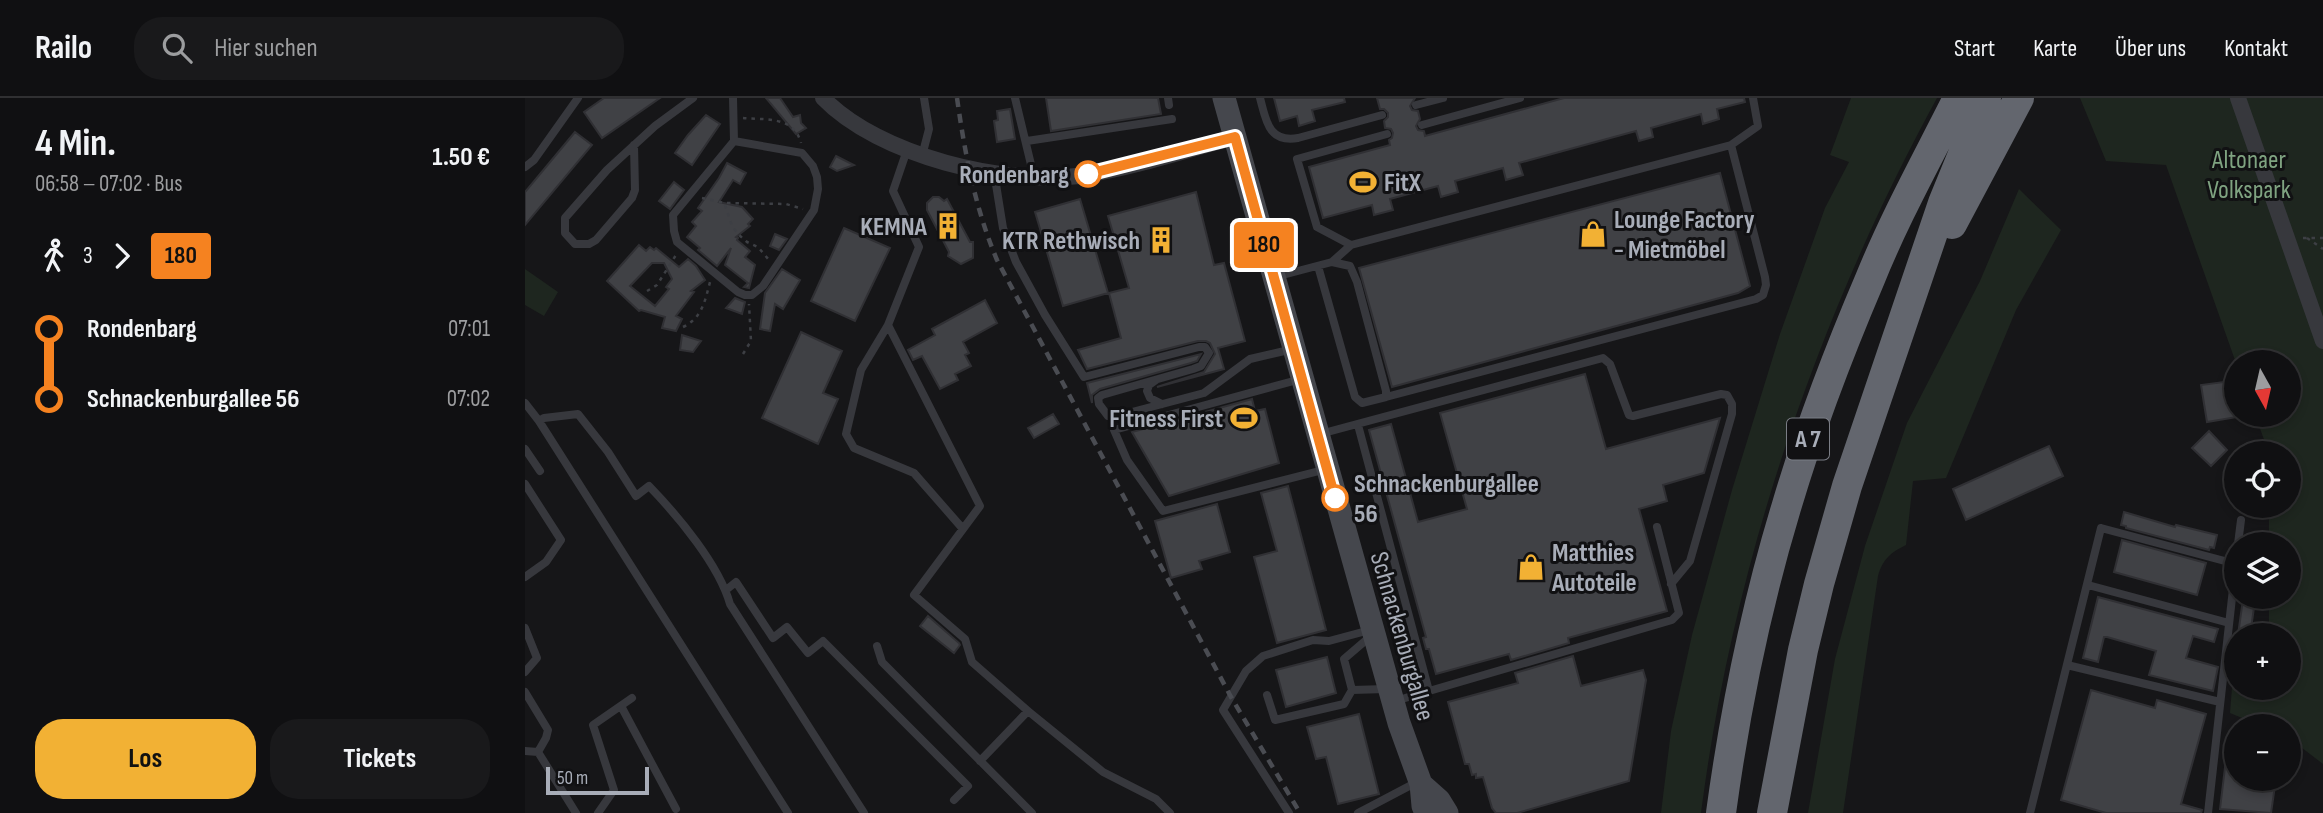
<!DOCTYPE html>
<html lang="de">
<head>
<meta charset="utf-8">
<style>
	body { margin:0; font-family:"Sofia Sans Condensed",sans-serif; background:#19191b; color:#f1f3f6; height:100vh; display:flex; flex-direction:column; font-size:26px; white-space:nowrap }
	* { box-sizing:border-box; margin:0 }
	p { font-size:23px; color:#9c9d9f }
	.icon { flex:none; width:38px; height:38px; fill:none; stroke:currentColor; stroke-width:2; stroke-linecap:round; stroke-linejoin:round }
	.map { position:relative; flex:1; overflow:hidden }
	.side { display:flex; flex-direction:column; background:#101012; width:525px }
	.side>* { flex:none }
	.badge { padding:0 14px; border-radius:5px; font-size:24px; line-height:46px }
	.needle { width:46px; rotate:172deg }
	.fabs { position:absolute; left:1699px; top:252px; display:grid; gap:14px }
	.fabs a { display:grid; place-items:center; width:77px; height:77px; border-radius:50%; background:#101012; box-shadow:0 4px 10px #0003,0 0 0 2px #303032; font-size:35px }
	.scale { position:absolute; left:21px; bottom:18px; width:103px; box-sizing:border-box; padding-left:7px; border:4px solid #a8adb8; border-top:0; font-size:19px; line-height:24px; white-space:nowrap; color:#a8adb8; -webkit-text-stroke:5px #111113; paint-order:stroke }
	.map>.badge { position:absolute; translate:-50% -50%; box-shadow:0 0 0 4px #fff }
	.legs { display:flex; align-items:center; gap:10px; height:77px; padding:0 35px; font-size:23px }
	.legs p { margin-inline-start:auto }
	.head { display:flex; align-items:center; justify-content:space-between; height:119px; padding:0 35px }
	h1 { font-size:38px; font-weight:700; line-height:52px }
	.button { display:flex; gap:14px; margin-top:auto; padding:14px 35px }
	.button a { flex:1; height:80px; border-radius:28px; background:#f2b134; color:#111; font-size:28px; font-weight:700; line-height:80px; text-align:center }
	.button a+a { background:#19191b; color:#f1f3f6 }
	ul { padding:0 35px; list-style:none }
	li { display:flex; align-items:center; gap:24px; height:70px; font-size:26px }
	li i { display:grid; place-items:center; width:10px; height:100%; margin:0 9px; background:currentColor }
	li i::after { content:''; width:18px; height:18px; margin:-9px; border:5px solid; border-radius:50%; background:#101012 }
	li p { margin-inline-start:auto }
	li:first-child i { background:linear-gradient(#0000 50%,currentColor 0) }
	li:last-child i { background:linear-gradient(currentColor 50%,#0000 0) }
	header { display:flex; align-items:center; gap:42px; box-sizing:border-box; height:98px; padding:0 35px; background:#101012; border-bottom:2px solid #303032 }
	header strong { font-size:33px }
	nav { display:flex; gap:38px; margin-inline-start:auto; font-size:24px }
	.search { width:490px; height:63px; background:#19191b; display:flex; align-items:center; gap:18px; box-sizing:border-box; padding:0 24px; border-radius:28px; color:#9c9d9f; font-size:26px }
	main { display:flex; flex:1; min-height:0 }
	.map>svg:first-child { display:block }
	.green { fill:#1e261f }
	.building { fill:#404145; stroke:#303034; stroke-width:2; fill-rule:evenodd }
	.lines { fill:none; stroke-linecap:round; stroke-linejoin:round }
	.path { stroke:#3d3f44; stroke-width:2.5; stroke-dasharray:3.5 5; stroke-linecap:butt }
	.service { stroke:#37383d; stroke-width:8 }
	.minor { stroke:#37383d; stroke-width:16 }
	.secondary { stroke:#45474d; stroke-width:23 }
	.motorway { stroke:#63666e; stroke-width:30 }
	.rail { stroke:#4a4c52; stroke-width:4.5; stroke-dasharray:9 7; stroke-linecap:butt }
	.line-1-casing { stroke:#fff; stroke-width:16 }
	.line-1 { stroke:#f58220; stroke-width:10 }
	.stop-1-dot { fill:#fff; stroke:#f58220; stroke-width:3.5 }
	.labels { text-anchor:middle; stroke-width:6; stroke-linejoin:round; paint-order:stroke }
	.shield { fill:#111113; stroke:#7b7e86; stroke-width:2 }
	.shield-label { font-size:24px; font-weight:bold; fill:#a8adb8 }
	.park-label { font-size:26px; fill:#7fa381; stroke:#111113 }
	.stop-label { font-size:26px; font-weight:bold; fill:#a8adb8; stroke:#111113; text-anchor:end }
	.poi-label { font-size:26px; font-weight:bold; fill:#a8adb8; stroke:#111113; text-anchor:start }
	.street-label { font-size:26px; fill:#a8adb8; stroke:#111113 }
</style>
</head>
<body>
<header>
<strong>Railo</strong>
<div class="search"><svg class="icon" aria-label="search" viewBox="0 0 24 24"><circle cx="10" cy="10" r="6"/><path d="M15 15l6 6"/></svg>Hier suchen</div>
<nav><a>Start</a><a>Karte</a><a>Über uns</a><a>Kontakt</a></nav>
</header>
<main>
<section class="side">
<div class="head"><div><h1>4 Min.</h1><p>06:58 – 07:02 · Bus</p></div><b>1.50 €</b></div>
<div class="legs"><svg class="icon" aria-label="walk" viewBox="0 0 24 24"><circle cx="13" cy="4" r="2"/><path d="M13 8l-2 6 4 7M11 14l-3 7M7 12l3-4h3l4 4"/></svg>3<svg class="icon" aria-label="forward" viewBox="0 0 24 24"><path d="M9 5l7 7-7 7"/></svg><b class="badge" style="background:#f58220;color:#111">180</b></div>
<ul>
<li><i style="color:#f58220"></i><b>Rondenbarg</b><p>07:01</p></li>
<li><i style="color:#f58220"></i><b>Schnackenburgallee 56</b><p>07:02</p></li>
</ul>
<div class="button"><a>Los</a><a>Tickets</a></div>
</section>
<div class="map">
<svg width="1798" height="715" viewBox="0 0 1798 715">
	<rect width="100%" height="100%" fill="#161618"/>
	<!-- green -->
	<path class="green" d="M 1326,0 L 1412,0 C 1292,220 1208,466 1176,715 L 1136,715 L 1146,633 L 1167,537 L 1207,392 L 1255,236 L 1300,110 L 1324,64 L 1305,57 Z
		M 1555,0 L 1798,0 L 1798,666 L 1764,640 L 1764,628 L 1736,628 L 1705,615 L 1709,564 L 1711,564 L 1712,590 L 1764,590 L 1764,537 L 1744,537 L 1744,499 L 1764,499 L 1764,446 L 1744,446 L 1744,408 L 1764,408 L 1764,355 L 1744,355 L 1730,317 L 1764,317 L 1764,264 L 1711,265 L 1641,67 L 1581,63 Z
		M 1494,91 L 1536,132 L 1491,212 L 1421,380 L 1388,383 L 1381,447 C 1365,455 1358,461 1353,478 L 1318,715 L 1283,715 L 1310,561 L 1340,448 L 1382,325 L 1455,183 Z
		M 0,171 L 33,194 L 19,218 L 0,207 Z"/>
	<!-- building -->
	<path class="building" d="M 79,0 L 135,0 L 77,40 L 59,14 Z
		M 241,0 L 255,0 L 268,19 L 275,17 L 276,25 L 281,30 L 271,36 Z
		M 521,0 L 633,0 L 636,16 L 526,33 Z
		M 749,0 L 819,0 L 820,4 L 787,12 L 790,23 L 774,28 L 772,18 L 755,23 Z
		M 852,0 L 890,0 L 885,8 L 887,12 L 893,13 L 895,21 L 891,28 L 893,32 L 899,33 L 900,38 L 1039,0 L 1219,0 L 1220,4 L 1192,11 L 1194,21 L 1178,26 L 1176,16 L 1126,30 L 1128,39 L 1114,43 L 1111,33 L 994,65 L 998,77 L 981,82 L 978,70 L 930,83 L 933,94 L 916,99 L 913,88 L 865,101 L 868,112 L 849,117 L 847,107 L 798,120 L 784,69 L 865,47 L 864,42 L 867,40 L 868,35 L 866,31 L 860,30 L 859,23 L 863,19 L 863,15 L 859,11 L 855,11 Z
		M 485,11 L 490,41 L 472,44 L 469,23 L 473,22 L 472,13 Z
		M 181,17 L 195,26 L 167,67 L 150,55 L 163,37 Z
		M 50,34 L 67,47 L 0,127 L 0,94 Z
		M 311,58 L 329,67 L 312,73 L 305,69 Z
		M 202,65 L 221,75 L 215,86 L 208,82 L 194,104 L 217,109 L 228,121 L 223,126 L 225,128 L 211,139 L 213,140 L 212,142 L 225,153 L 220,159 L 230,167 L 224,190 L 219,189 L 223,185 L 200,167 L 206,150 L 192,168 L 173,152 L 175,150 L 162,139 L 171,128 L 167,124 L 177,113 L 173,110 L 194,80 Z
		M 1195,75 L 1225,188 L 1213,195 L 867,289 L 834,170 Z
		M 149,84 L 159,92 L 145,111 L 134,103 Z
		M 671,94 L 689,167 L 699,165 L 720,243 L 693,250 L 699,271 L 632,289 L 679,274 L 690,256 L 685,245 L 681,243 L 673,243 L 562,271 L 553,252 L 596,240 L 584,195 L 604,190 L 583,118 Z
		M 408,99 L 414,99 L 419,103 L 422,101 L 445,144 L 448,144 L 448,160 L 436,166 L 423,158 L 424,154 L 402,112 L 402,105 Z
		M 555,101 L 583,195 L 538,208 L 510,114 Z
		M 319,130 L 365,150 L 330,223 L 286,203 Z
		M 250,136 L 262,141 L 254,152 L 245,148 Z
		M 114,147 L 121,153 L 125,149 L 129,152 L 131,150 L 154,169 L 163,161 L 171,168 L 180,182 L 166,193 L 169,194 L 151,218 L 157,221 L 151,233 L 137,230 L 140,219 L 116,212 L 114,213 L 82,183 ZM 127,165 L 139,165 L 147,181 L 141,189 L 144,191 L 130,208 L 105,188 Z
		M 257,171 L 275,182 L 258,211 L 250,206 L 245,233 L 235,231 L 240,195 Z
		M 210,200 L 220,204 L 217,216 L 201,210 Z
		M 460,202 L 472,225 L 438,244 L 444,255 L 440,257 L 446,268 L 430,276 L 433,282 L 415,291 L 397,258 L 388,262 L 383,252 L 410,237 L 407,231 Z
		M 276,234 L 317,253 L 298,295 L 313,301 L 293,346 L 237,320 Z
		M 157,237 L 176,243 L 168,254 L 155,252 Z
		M 676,256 L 672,263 L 666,265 L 575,291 L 567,297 L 567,305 L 562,285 Z
		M 1060,276 L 1081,351 L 1195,320 L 1179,375 L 1138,387 L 1142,403 L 1114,411 L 1142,513 L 1043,540 L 1044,545 L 986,562 L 984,556 L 911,576 L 904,551 L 901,551 L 898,540 L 901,539 L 844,332 L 866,326 L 893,424 L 942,411 L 915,315 Z
		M 1706,283 L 1712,319 L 1682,324 L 1676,287 Z
		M 727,301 L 730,313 L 740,311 L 754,365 L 644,398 L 607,334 Z
		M 528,316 L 534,326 L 509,340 L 503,330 Z
		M 1684,333 L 1702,352 L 1686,368 L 1667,350 Z
		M 1524,348 L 1538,378 L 1441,422 L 1428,391 Z
		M 763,388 L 801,532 L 752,545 L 729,459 L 752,453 L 736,395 Z
		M 692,406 L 705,454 L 674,463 L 677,471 L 646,480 L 630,423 Z
		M 1599,414 L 1650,429 L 1651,427 L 1692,437 L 1689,450 L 1685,449 L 1684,452 L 1601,430 L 1601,428 L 1596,427 Z
		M 1597,442 L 1681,465 L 1672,497 L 1589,474 Z
		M 1573,499 L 1693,531 L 1689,544 L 1668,538 L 1661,560 L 1693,569 L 1688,593 L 1624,577 L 1631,553 L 1582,539 L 1579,539 L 1573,564 L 1558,560 Z
		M 1718,501 L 1730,503 L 1725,537 L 1713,537 Z
		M 403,518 L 434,545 L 435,547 L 429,555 L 395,528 Z
		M 1048,558 L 1056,588 L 1118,572 L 1121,582 L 1104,683 L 992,715 L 971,715 L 967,710 L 958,679 L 951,680 L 951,676 L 947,677 L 944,666 L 940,666 L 923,604 L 993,585 L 990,575 Z
		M 802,559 L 811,595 L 761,609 L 751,572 Z
		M 1566,592 L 1630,610 L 1632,602 L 1681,616 L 1656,706 L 1677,712 L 1676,715 L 1581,715 L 1536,702 Z
		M 834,616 L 854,696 L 813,706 L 801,659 L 791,661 L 782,629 Z
		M 1704,636 L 1712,636 L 1712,681 L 1751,681 L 1746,715 L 1695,711 Z"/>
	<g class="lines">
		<!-- path -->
		<path class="path" d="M 218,20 C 241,22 269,18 276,45
			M 177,100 L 200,105 L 261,106 L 278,111
			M 200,107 L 207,128 L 214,137 L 222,144 L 233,149 L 244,162
			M 1778,140 L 1798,140
			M 1782,140 L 1798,151
			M 122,193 L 132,187 L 151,157
			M 158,229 C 177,220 180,203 185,184
			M 218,256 L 226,243 L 224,206"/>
		<!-- service -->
		<path class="service" d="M 208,0 L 209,43 L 148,117 L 149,133 L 152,144 L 213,194 L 220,197 L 227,197 L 238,188 L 289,112 L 293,91 L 292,79 L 288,68 L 277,55 L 209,43
			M 490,0 L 509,79
			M 643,0 L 644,7
			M 735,0 C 741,22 743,45 773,40 L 857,17
			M 891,7 L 918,0
			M 897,27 L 995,0
			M 502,43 L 647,21
			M 109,47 L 110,92 L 107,100 L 71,142 L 64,146 L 50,146 L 40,135 L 40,120 L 82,72 L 130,28 L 168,0
			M 382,52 L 368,93 L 394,149 L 363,227 L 455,408 L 389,497 L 440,541 L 447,564 L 503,613 L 578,674 L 631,701 L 645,715
			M 397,58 L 404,31 L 399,0
			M 0,69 L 9,62 L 53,0
			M 469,74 L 478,130 L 491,164 L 520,217 L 559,279 L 674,249 L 680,249 L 684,255 L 676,268 L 668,271 L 577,297 L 573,300 L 574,306 L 583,318 L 588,319 L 679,295 L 725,261 L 768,251
			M 826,147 L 792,129 L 772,61 L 862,36
			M 793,168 L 830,299 L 837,305 L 861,299 L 861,293 L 832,184 L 825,168 L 807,164
			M 750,179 L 807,164 L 826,147 L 1206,47 L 1233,28 L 1228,0
			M 363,227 L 336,272 L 321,336 L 329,350 L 389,375 L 438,431
			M 776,281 L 589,332 L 602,362 L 638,413 L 802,371
			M 631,282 L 624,287 L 622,293 L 625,300 L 637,306
			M 861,299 L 1231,201 L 1238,197 L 1241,187 L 1240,179 L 1206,47
			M 0,305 L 14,323 L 263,715
			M 14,323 L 19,320 L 53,316 L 83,354 L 111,398 L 124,388 C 153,418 194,467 205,506 L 339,715
			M 833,327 L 904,593
			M 795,336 L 1078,260 L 1085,266 L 1104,317 L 1108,318 L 1196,296 L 1202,297 L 1207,306 L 1207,316 L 1165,463 L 1146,486
			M 0,351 L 15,373
			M 0,386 L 36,442 L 21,464 L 0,479
			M 1713,446 L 1716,422
			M 1563,487 L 1704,525
			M 201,492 L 211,484 L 248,540 L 262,529 L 283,555 L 298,543 L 443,688 L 429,702
			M 0,530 L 12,560 L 0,574
			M 847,537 L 819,561 L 827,592 L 861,591
			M 352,548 L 357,564 L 507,715
			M 1542,567 L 1695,604
			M 0,594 L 23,632 L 21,640 L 13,654
			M 742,597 L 750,622 L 819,606 L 827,592
			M 870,603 L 1147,522 L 1154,515 L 1132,429
			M 96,608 L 151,711
			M 0,653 L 13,654
			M 13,654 L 51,715
			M 455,663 L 503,613
			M 73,715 L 89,692 L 68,627 L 107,600
			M 764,715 L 698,612 L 721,573 L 738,558 L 788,542 L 804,543 L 845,532
			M 833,715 L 892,684
			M 1505,715 L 1576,430 L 1711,466
			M 1683,715 L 1711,464"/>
		<!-- minor -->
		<path class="minor" d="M 298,0 C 354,58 482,89 560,77 C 611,69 661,52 710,39
			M 1713,0 L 1798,243"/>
		<!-- secondary -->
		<path class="secondary" d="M 699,0 L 874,625 L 896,686 L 898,708 L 901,715
			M 896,686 L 914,702 L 922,715"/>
		<!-- motorway -->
		<path class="motorway" d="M 1427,126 L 1494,0
			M 1196,715 C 1210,612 1231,509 1261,410 C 1284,332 1313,256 1345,181 C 1370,119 1403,60 1433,0
			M 1247,715 L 1278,552 L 1294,486 L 1322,388 L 1418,105 L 1461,0"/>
		<!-- rail -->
		<path class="rail" d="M 432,0 C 440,56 450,110 472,162 L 706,599 L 775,715"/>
	</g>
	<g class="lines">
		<defs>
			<path id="line-1" d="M 563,76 L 710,39 L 810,400"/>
		</defs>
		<!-- line-1 casing -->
		<use href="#line-1" class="line-1-casing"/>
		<!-- line-1 -->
		<use href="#line-1" class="line-1"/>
	</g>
	<!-- icons -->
	<defs>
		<symbol id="stadium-bare" viewBox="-9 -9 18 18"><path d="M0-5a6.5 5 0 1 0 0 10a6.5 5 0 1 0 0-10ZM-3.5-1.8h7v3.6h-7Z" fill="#f2b134" stroke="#111113" stroke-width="2.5" paint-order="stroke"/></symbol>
		<symbol id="building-bare" viewBox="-9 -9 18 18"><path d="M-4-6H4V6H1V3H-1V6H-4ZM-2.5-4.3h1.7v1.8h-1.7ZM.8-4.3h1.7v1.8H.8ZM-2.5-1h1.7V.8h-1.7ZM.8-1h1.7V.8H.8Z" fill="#f2b134" stroke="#111113" stroke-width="2.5" paint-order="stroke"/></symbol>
		<symbol id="shop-bare" viewBox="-9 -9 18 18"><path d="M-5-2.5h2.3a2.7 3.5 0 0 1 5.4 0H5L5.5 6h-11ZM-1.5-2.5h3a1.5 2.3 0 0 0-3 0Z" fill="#f2b134" stroke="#111113" stroke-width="2.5" paint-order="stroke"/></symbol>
	</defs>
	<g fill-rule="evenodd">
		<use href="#stadium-bare" x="819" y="65" width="38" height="38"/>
		<use href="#building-bare" x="404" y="109" width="38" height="38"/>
		<use href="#shop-bare" x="1049" y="117" width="38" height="38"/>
		<use href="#building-bare" x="617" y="123" width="38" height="38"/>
		<use href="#stadium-bare" x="700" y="301" width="38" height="38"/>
		<use href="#shop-bare" x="987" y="450" width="38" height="38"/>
	</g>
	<!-- markers -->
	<g class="stop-1-dot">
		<circle cx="563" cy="76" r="12"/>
		<circle cx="810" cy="400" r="12"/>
	</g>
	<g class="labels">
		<!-- shield labels -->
		<rect class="shield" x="1262" y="320.5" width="42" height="41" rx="5"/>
		<g class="shield-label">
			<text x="1283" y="349">A 7</text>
		</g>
		<!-- park labels -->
		<g class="park-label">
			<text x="1724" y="70">Altonaer<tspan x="1724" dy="30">Volkspark</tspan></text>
		</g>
		<!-- stop labels -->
		<g class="stop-label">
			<text x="544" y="85">Rondenbarg</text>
			<text x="829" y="394" text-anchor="start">Schnackenburgallee<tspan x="829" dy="30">56</tspan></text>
		</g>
		<!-- poi labels -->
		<g class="poi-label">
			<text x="859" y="93">FitX</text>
			<text x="1089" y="130">Lounge Factory<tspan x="1089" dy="30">- Mietmöbel</tspan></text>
			<text x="402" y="137" text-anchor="end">KEMNA</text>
			<text x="615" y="151" text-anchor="end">KTR Rethwisch</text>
			<text x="698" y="329" text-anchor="end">Fitness First</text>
			<text x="1027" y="463">Matthies<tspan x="1027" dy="30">Autoteile</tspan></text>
		</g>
		<!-- street labels -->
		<g class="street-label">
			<text transform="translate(878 538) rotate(74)" y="9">Schnackenburgallee</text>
		</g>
	</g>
</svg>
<div class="fabs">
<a><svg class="needle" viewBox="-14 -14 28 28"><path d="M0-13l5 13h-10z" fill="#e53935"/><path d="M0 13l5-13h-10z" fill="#9c9d9f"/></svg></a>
<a><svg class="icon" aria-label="locate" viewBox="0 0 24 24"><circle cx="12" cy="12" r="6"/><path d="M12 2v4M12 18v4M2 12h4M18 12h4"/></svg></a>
<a><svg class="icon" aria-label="layers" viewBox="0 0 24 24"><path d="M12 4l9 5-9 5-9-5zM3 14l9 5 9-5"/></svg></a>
<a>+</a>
<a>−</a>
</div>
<div class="scale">50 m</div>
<b class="badge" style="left:739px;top:147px;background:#f58220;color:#111">180</b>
</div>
</main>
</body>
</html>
